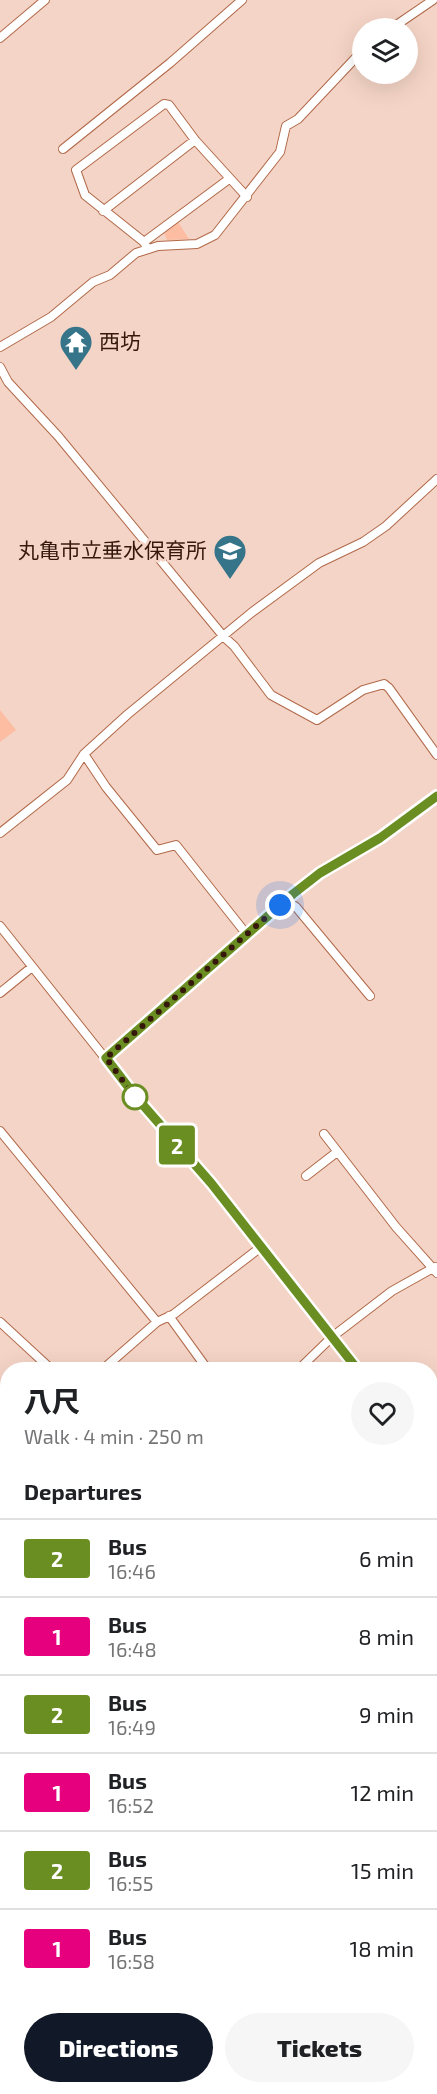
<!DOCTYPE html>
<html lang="en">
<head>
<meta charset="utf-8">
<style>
	body { margin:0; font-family:"Exo 2","Noto Sans JP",sans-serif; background:#f6f6f6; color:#202124; height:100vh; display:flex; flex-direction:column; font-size:22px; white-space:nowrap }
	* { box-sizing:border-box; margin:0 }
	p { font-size:20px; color:#757577 }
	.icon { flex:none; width:33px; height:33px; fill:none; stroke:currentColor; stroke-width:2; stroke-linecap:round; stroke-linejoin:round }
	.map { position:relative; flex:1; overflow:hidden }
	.panel { position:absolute; left:0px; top:1362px; width:438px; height:732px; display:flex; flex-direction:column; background:#fff; border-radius:24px 24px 0 0; box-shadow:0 6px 24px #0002 }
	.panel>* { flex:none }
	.badge { padding:0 12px; border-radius:4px; font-size:21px; line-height:39px }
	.fabs { position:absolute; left:352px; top:18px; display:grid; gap:12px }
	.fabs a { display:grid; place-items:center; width:66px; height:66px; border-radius:50%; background:#fff; box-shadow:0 6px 24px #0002; font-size:30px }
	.you { position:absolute; width:30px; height:30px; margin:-15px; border:4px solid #fff; border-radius:50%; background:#1a73e8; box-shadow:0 0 0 9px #1a73e833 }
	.map>.badge { position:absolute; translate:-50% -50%; box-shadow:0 0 0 3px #fff }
	h2 { padding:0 24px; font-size:22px; line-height:54px }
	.round { display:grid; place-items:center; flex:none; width:63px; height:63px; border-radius:32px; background:#f6f6f6 }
	.headline { display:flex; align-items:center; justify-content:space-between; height:102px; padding:0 24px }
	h1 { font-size:28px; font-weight:800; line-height:45px }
	.action { display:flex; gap:12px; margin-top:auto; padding:12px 24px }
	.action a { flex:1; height:69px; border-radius:36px; background:#111827; color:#fff; font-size:24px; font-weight:800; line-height:69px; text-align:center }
	.action a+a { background:#f6f6f6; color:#202124 }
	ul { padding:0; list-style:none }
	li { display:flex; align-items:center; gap:18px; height:78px; padding:0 24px; border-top:2px solid #e0e0e0 }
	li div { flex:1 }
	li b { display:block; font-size:22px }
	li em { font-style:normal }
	li .badge { min-width:66px; font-weight:700; text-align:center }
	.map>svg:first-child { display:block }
	.green { fill:#fcbda3 }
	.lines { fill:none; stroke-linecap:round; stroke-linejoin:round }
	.minor-casing { stroke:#b16949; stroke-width:10 }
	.primary-casing { stroke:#b16949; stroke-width:15 }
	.minor { stroke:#fff; stroke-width:8 }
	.primary { stroke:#fff; stroke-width:12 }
	.line-casing { stroke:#fff; stroke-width:14 }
	.line { stroke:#6b8e23; stroke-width:9 }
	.walk { stroke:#35180b; stroke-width:6; stroke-dasharray:0 10.8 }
	.stop-dot { fill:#fff; stroke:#6b8e23; stroke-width:3 }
	.labels { text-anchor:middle; stroke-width:5; stroke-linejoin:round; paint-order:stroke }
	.poi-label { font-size:21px; fill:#35180b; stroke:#f4d4c6; text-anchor:start }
</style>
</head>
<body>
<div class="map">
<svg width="437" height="2094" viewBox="0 0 437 2094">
	<rect width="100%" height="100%" fill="#f4d4c6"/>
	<!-- green -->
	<path class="green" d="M 178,222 L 189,239 L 167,240 L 164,233 Z
		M 0,710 L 16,730 L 0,742 Z"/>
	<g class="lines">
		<defs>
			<path id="minor" d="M 392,28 L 433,0
				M 0,38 L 45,0
				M 63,149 L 170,63 L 242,0
				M 103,211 L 195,140
				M 144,242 L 229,179
				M 147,248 L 144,242 L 85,195 L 76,170 L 164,104 L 169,105 L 195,140 L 247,197
				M 0,347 L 51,317 L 93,282 L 110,275 L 136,253 L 158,246 L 197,244 L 215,235 L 280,152 L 286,126 L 298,119 L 363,50
				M 0,367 L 8,382 L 58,436 L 224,637 L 234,646 L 271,695 L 317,720 L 363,690 L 384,684 L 389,688 L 437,755
				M 84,754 L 106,787 L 157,850 L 176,845 L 244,931 L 250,933
				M 0,833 L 67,780 L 84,754 L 128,714 L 251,613 L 319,563 L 363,542 L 386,526 L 437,479
				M 287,901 L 296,907 L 370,996
				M 0,926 L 136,1097 L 211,1183 L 358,1370
				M 0,993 L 32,967
				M 106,1058 L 293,894 L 320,873 L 379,838 L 437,796
				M 0,1131 L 157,1322
				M 324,1134 L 396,1227 L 437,1273
				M 306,1176 L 337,1152
				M 169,1316 L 208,1370
				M 0,1322 L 52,1370
				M 102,1370 L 157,1322 L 174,1314 L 261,1247
				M 298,1370 L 332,1337 L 392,1291 L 435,1267
				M 0,1456 L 8,1450
				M 430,1460 L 437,1469
				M 0,1517 L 8,1527
				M 430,1575 L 437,1570
				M 0,1619 L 8,1613
				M 430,1642 L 437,1649
				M 0,1702 L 8,1712
				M 430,1834 L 437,1842
				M 0,1879 L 8,1888
				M 430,1989 L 437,1997
				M 430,2045 L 437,2040
				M 0,2077 L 13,2094
				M 117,2086 L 124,2094
				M 326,2086 L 333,2094
				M 370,2094 L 379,2086"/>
			<path id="primary" d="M 430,1785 L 437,1781
				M 56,2094 L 65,2086"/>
		</defs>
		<!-- minor casing -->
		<use href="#minor" class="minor-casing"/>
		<!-- primary casing -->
		<use href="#primary" class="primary-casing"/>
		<!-- minor -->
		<use href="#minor" class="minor"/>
		<!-- primary -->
		<use href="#primary" class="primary"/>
	</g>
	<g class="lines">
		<defs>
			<path id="line" d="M 358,1370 L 211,1183 L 136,1097 L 106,1058 L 293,894 L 320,873 L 380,838 L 437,796"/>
		</defs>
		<!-- line casing -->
		<use href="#line" class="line-casing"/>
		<!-- line -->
		<use href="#line" class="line"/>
		<!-- walk -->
		<path class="walk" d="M 135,1097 L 106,1058 L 280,905"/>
	</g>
	<!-- icons -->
	<defs>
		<symbol id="temple-pin" viewBox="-11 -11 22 30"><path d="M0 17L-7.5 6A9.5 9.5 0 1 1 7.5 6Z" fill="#367489" stroke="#f4d4c6"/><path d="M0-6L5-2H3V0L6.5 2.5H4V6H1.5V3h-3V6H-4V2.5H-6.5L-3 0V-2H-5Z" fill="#fff"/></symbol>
		<symbol id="school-pin" viewBox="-11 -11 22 30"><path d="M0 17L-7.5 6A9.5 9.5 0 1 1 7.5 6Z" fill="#367489" stroke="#f4d4c6"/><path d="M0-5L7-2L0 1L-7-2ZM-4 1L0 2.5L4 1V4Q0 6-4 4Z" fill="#fff"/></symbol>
	</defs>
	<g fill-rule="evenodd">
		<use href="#temple-pin" x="57" y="323" width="38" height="52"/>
		<use href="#school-pin" x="211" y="532" width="38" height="52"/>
	</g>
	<!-- markers -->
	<circle class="stop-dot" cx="135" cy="1097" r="12"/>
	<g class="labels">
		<!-- poi labels -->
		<g class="poi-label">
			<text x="99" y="349">西坊</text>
			<text x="207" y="558" text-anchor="end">丸亀市立垂水保育所</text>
		</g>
	</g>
</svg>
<div class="fabs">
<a><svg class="icon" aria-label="layers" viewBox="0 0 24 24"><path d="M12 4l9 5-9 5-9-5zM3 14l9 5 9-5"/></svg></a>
</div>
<div class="you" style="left:280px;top:905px"></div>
<b class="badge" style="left:177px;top:1145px;background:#6b8e23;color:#fff">2</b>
<section class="panel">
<div class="headline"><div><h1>八尺</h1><p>Walk · 4 min · 250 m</p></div><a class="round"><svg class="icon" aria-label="heart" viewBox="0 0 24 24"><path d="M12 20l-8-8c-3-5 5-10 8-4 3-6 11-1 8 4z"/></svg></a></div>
<h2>Departures</h2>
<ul>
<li><span class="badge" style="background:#6b8e23;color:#fff">2</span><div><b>Bus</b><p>16:46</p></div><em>6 min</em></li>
<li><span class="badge" style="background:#e6007e;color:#fff">1</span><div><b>Bus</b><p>16:48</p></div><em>8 min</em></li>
<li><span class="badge" style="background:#6b8e23;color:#fff">2</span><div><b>Bus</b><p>16:49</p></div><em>9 min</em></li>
<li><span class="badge" style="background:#e6007e;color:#fff">1</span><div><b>Bus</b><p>16:52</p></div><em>12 min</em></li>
<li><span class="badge" style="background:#6b8e23;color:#fff">2</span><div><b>Bus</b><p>16:55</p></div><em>15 min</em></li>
<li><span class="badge" style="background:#e6007e;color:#fff">1</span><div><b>Bus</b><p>16:58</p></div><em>18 min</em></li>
</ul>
<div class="action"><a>Directions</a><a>Tickets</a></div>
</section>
</div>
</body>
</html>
